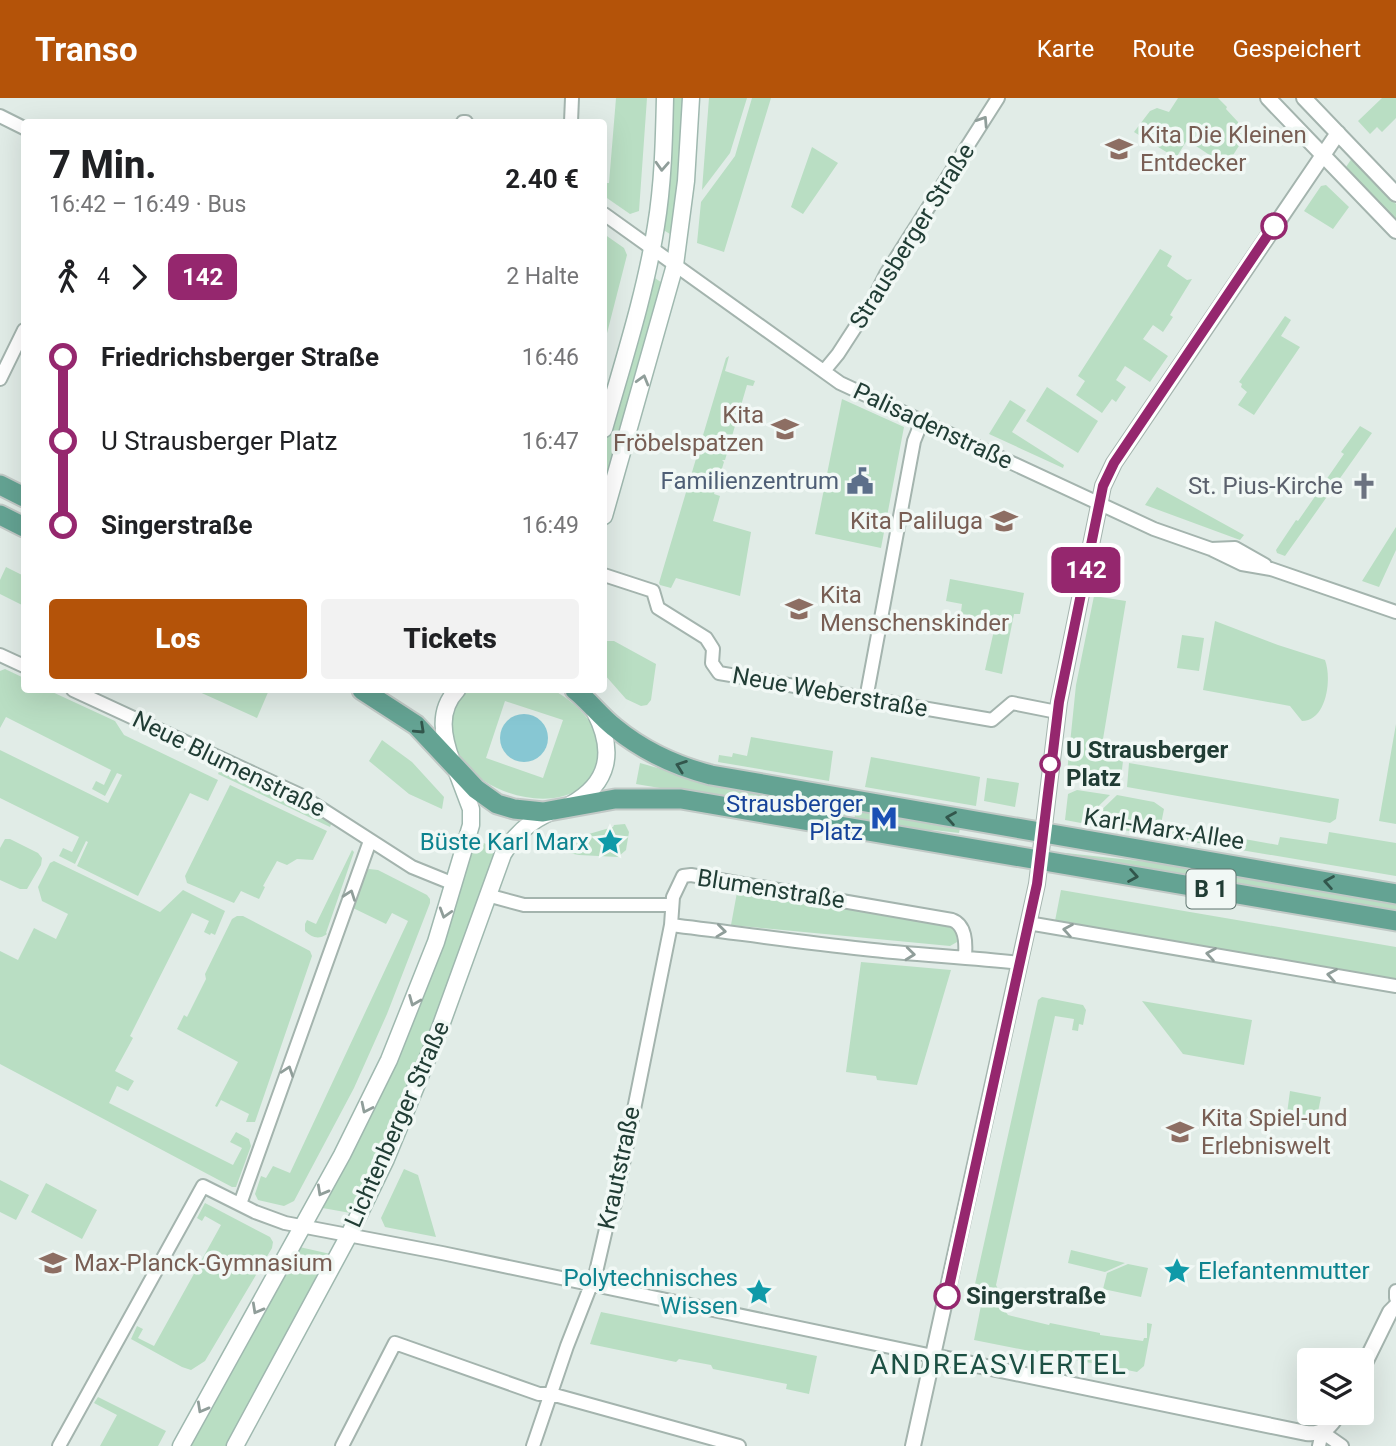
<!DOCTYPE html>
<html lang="de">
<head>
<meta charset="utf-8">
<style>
	body { margin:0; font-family:Roboto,sans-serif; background:#f2f2f2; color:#202124; height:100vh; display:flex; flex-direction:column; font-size:26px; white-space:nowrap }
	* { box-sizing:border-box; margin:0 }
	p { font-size:23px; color:#757577 }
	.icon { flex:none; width:38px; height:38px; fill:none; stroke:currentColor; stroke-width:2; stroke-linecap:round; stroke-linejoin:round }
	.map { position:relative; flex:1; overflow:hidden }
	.panel { position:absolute; left:21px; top:21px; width:586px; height:574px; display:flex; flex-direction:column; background:#fff; border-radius:7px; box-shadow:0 7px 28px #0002 }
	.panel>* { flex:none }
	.badge { padding:0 14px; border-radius:10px; font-size:24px; line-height:46px }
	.controls { position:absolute; left:1297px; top:1250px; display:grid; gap:14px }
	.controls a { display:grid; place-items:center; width:77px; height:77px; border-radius:7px; background:#fff; box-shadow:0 7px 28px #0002; font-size:35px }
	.map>.badge { position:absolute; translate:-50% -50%; box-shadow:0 0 0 4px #fff }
	.legs { display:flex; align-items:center; gap:10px; height:77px; padding:0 28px; font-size:23px }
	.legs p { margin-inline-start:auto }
	.overview { display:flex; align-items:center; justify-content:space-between; height:119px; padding:0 28px }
	h1 { font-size:38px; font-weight:800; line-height:52px }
	.button { display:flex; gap:14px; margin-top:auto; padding:14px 28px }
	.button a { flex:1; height:80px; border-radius:7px; background:#b45309; color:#fff; font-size:28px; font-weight:800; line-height:80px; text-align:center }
	.button a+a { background:#f2f2f2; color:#202124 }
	ul { padding:0 28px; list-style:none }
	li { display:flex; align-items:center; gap:24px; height:84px; font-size:26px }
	li i { display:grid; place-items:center; width:10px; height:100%; margin:0 9px; background:currentColor }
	li i::after { content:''; width:18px; height:18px; margin:-9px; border:5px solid; border-radius:50%; background:#fff }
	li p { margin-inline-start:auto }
	li:first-child i { background:linear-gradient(#0000 50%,currentColor 0) }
	li:last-child i { background:linear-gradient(currentColor 50%,#0000 0) }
	header { display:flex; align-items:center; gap:42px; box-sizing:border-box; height:98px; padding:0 35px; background:#b45309; color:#fff }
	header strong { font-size:33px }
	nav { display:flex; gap:38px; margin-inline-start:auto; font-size:24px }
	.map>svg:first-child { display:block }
	.green { fill:#b9dec3; fill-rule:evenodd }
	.water { fill:#87c7d3 }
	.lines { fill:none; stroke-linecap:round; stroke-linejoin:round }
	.minor-casing { stroke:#a4b4ae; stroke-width:16 }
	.tertiary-casing { stroke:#a4b4ae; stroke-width:18 }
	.secondary-casing { stroke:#9fb8af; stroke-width:19 }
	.primary-casing { stroke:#c1c9c6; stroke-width:23 }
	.minor { stroke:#fff; stroke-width:12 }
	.tertiary { stroke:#fff; stroke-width:14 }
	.secondary { stroke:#fff; stroke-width:16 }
	.primary { stroke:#64a393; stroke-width:19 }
	.oneway { stroke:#909e9a }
	.oneway2 { stroke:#32564c }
	.line-1-casing { stroke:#fff; stroke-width:16 }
	.line-1 { stroke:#95276e; stroke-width:10 }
	.stop-1-dot { fill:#fff; stroke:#95276e; stroke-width:3.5 }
	.labels { text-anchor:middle; stroke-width:7; stroke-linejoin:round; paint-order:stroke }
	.shield { fill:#f1f8f5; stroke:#5f756f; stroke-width:2 }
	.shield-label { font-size:23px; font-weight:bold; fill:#213d35 }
	.education-label { font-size:24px; fill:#785e54; stroke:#f1f8f5; text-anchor:start }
	.street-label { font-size:24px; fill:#213d35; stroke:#f1f8f5 }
	.service-label { font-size:24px; fill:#4e5e75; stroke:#f1f8f5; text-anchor:end }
	.worship-label { font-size:24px; fill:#5b616d; stroke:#f1f8f5; text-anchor:end }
	.stop-label { font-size:24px; font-weight:bold; fill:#213d35; stroke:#f1f8f5; text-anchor:start }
	.transit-label { font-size:24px; fill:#164399; stroke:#f1f8f5; text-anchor:end }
	.culture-label { font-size:24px; fill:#0d838f; stroke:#f1f8f5; text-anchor:end }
	.quarter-label { font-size:28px; letter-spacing:2px; fill:#1c5043; stroke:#f1f8f5 }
</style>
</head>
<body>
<header>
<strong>Transo</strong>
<nav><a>Karte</a><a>Route</a><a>Gespeichert</a></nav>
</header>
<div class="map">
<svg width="1396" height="1348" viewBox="0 0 1396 1348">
	<rect width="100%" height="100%" fill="#e1ece7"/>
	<!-- green -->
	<path class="green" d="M 616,0 L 647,0 L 639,113 L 630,116 L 604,98 L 604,85 L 609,85 Z
		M 670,0 L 686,0 L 675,139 L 660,130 Z
		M 709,0 L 747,0 L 730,55 L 702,92 Z
		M 752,0 L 771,0 L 724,154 L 697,145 L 701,104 L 735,58 Z
		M 1178,0 L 1218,0 L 1227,9 L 1226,11 L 1238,24 L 1238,28 L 1249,37 L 1244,40 L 1226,68 L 1187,42 L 1176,60 L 1134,34 L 1150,13 L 1157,10 L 1169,14 Z
		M 1382,0 L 1396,0 L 1396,20 L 1382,34 L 1377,29 L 1370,36 L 1358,23 Z
		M 812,49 L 838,65 L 803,116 L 791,109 Z
		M 1352,60 L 1396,106 L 1396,126 L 1344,72 Z
		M 1326,87 L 1349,109 L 1333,131 L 1304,113 L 1321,88 Z
		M 604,136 L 624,150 L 627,157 L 604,247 Z
		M 1160,151 L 1172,158 L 1167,168 L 1187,182 L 1192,181 L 1170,217 L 1173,219 L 1163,234 L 1153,227 L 1143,241 L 1168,258 L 1150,284 L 1125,268 L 1116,282 L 1126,289 L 1116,304 L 1112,301 L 1102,315 L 1076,297 L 1085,283 L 1078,278 Z
		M 652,178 L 665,187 L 604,400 L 604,351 Z
		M 1285,218 L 1291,222 L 1281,238 L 1300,249 L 1254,317 L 1238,307 L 1247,294 L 1241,289 L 1242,286 L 1239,284 Z
		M 729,258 L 725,273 L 755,283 L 753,288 L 747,287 L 725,362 L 722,362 L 724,364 L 714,396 L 720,398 L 713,423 L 751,434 L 740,498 L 676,480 L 671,490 L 660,487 L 659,485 L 726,260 Z
		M 1047,289 L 1098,323 L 1078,355 L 1026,323 Z
		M 842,301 L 904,329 L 881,450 L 815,436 Z
		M 1010,302 L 1026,312 L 1012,334 L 1064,367 L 1063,370 L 989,336 Z
		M 1360,328 L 1372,335 L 1285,458 L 1277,455 L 1276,452 L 1296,422 L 1298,423 L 1316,397 L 1314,395 L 1323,381 L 1326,382 L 1344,356 L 1341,354 Z
		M 1157,389 L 1244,437 L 1240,442 L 1145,407 Z
		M 1396,429 L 1396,452 L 1379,489 L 1362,483 Z
		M 6,469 L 24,478 L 24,508 L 0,496 L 0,482 Z
		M 950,481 L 1024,495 L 1020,516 L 1014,516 L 1002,576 L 985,572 L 995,528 L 960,521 L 962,506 L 946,503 Z
		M 1094,498 L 1126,503 L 1100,659 L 1123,663 L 1120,688 L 1071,681 L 1067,675 L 1076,587 Z
		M 1215,523 L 1278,547 L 1325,562 C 1332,580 1327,623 1302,623 L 1290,608 L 1203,592 Z
		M 1182,537 L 1204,540 L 1199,573 L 1177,570 Z
		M 605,543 L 614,543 L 656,566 L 651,602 L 647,607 L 641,608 L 626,601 L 604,576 Z
		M 5,571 L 24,580 L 24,592 L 48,592 L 115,623 L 124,637 L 218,682 L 208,703 L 190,695 L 138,798 L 77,768 L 88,744 L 86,743 L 75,766 L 59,758 L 63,750 L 72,754 L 79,739 L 0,700 L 0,652 L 108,705 L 122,677 L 117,675 L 105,698 L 92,691 L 96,683 L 104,687 L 111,672 L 6,619 L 0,630 L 0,573 Z
		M 195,592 L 269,592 L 257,620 Z
		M 469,592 L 553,592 C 575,604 600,626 599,654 C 595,736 443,700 451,623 C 453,610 459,599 469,592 ZM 505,603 L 563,622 L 543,680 L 486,660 Z
		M 1396,626 L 1396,726 L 1379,723 Z
		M 751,639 L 833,653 L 829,683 L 718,664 L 719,657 L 732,659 L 733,655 L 747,658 Z
		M 382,642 L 412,664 L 444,699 L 442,711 L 409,696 L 369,663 Z
		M 871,659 L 980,679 L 976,708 L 865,689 Z
		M 640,665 L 704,683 L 847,709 L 845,721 L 636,686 Z
		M 1129,665 L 1339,701 L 1336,721 L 1330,725 L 1127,689 Z
		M 222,667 L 303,705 L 332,724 L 330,729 L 218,676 Z
		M 987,680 L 1019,685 L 1015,709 L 984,703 Z
		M 230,687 L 327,733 L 313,762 L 297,761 L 287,767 L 277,763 L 263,788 L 265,789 L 259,801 L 241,793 L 234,805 L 187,785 L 185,778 Z
		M 1077,692 L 1110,697 L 1081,725 L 1065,722 L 1068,696 Z
		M 1117,697 L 1154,704 L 1164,711 L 1161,726 L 1278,747 L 1280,739 L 1327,746 L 1329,734 L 1396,745 L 1396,778 L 1087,726 Z
		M 856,710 L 960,730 L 959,735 L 934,732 L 915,734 L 854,723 Z
		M 625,726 L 629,734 L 626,752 L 618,759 L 579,757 L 552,752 L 553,746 L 566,741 L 568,742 L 613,729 L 614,727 Z
		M 5,741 L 10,741 L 38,755 L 42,760 L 41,767 L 27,791 L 20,791 L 0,782 L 0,750 Z
		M 476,742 L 496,750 L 440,923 L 356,1116 L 317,1109 L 462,778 Z
		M 352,752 L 354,754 L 326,835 L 327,836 C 319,842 312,840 305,833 L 305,826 L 307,822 L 316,826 Z
		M 1066,755 L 1185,768 L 1396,803 L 1396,816 L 1066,760 Z
		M 54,763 L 160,814 L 183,792 L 225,813 L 215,837 L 211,835 L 210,837 L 204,834 L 209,823 L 192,815 L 130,938 L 133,940 L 115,973 L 134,983 L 128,993 L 117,988 L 109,1005 L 233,1067 L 242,1050 L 230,1044 L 236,1034 L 249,1041 L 251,1048 L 236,1089 L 232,1089 L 0,966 L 0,853 L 18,862 L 34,830 L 56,841 L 68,816 L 42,803 L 38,789 L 50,765 Z
		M 369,771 L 378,772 L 427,797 L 430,801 L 430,805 L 387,916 L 354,990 L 294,1103 L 284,1108 L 258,1102 L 255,1096 L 261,1078 L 266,1080 L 273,1068 L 290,1075 L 408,823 L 392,815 L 386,826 L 353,810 L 366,773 Z
		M 738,789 L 950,825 L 956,830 L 957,844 L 950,848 L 731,827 Z
		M 1061,792 L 1396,849 L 1396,881 L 1055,823 Z
		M 237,818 L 243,818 L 310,853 L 312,858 L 255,1024 L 246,1024 L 249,1016 L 221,1002 L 217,1009 L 215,1008 L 238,964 L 177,931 L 184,917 L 187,919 L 206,881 L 205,876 L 232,821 Z
		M 861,864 L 951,872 L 917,987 L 877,982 L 876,978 L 846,974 Z
		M 1042,899 L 1083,907 L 1086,912 L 1083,927 L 1079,926 L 1078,933 L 1072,932 L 1074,921 L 1055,918 L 996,1187 L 998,1191 L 975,1186 L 1038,902 Z
		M 1142,903 L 1252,922 L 1244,967 L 1183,956 Z
		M 1290,993 L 1321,999 L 1316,1024 L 1312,1023 L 1311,1027 L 1286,1023 Z
		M 404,1071 L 418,1077 L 436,1139 L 385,1129 L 381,1120 Z
		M 0,1082 L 29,1097 L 16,1122 L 0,1114 Z
		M 46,1085 L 97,1112 L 82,1141 L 31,1114 Z
		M 205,1105 L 270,1139 L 273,1144 L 272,1150 L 205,1263 L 191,1272 L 182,1269 L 131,1241 L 137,1228 L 143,1231 L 138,1240 L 154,1248 L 221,1127 L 205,1118 L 202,1123 L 197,1120 Z
		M 295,1148 L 335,1157 L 229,1348 L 185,1348 Z
		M 1071,1152 L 1125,1165 L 1105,1174 L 1068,1165 Z
		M 1128,1166 L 1148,1170 L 1141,1199 L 1103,1191 L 1107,1175 Z
		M 984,1193 L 1011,1198 L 1005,1213 L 1008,1217 L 1049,1227 L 1050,1225 L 1100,1235 L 1100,1237 L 1143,1243 L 1144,1240 L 1147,1240 L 1147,1225 L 1152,1226 L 1144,1268 L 1137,1274 L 974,1242 Z
		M 601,1214 L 817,1258 L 809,1296 L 786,1291 L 787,1286 L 713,1271 L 711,1267 L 679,1261 L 676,1264 L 590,1246 Z
		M 98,1299 L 166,1333 L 158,1348 L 100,1348 L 117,1317 L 94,1305 Z"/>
	<!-- water -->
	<path class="water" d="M500 640a24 24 0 1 1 48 0a24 24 0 1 1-48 0Z"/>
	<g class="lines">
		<defs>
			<path id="minor" d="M 0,18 L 24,30
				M 463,24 L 466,24
				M 571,24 L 572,0
				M 604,116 L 840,285 L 1154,431 L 1211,451 L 1242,466 L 1271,471 L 1396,514
				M 824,273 L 838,256 L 873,202 L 886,176 L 998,0
				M 0,281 L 24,232
				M 1211,451 L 1235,450 L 1265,467
				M 604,477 L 653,493 L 658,510 L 706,540 L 713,551 L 712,565 L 719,575 L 992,622 L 1012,605 L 1057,614
				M 0,557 L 24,568
				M 73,592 L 300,697 L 412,769 L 454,786
				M 866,601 L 914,343 L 922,323
				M 487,797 L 524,807 L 671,807
				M 1028,825 L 1396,888
				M 671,827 C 736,835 800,844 864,851 C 916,857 968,859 1020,865
				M 240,1106 L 370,743
				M 1396,1193 L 1396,1200
				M 59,1348 L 203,1088 L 255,1114 L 285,1125 L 442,1155 L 933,1258
				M 342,1348 L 395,1245 L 539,1296 L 551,1296 L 739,1348
				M 533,1348 L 567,1248 L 596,1174 L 609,1118 L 615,1106 L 671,827 L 673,799 L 683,778 L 691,777 L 952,822 C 966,827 966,845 965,858
				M 1319,1348 L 1322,1334 L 1342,1348"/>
			<path id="tertiary" d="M 1268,0 L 1396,133
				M 1304,0 L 1396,96
				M 933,1258 L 1306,1335 C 1323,1337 1331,1329 1339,1314
				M 1362,1271 L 1390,1214 L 1396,1208
				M 913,1348 L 1037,786 L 1059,604 L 1103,388 L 1114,365 L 1338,35"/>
			<path id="secondary" d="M 604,331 C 623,264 645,197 656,128 C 663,86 664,43 665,0
				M 604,418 L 675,167 L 686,83 L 691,0
				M 452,664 C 443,639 437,613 457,592
				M 570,707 C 610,685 615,653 595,614
				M 181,1348 L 342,1057 L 389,962 L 436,844 L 471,727 L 471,711 L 457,674
				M 235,1348 L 349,1137 L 386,1061 L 440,930 L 503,756 C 515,736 531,722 553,713"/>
			<path id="primary" d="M 0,387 L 24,399
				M 0,417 L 24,429
				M 362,592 L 416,627 L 476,691 L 497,706 L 514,711 L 543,714 L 615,701 L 681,701 L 1396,823
				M 575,592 C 589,603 600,618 614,629 C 643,653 676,668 711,677 L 1396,796"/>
		</defs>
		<!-- minor casing -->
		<use href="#minor" class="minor-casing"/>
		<!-- tertiary casing -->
		<use href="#tertiary" class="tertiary-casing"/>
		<!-- secondary casing -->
		<use href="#secondary" class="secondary-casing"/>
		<!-- primary casing -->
		<use href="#primary" class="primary-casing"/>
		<!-- minor -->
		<use href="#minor" class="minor"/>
		<!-- tertiary -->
		<use href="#tertiary" class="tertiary"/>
		<!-- secondary -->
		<use href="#secondary" class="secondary"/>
		<!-- primary -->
		<use href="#primary" class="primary"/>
	</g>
	<!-- one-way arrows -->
	<defs><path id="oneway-chevron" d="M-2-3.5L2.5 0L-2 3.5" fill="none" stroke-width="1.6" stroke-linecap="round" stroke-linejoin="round" transform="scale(1.75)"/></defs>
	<g class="oneway">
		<use href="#oneway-chevron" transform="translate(983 23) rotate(-57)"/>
		<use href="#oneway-chevron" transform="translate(662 68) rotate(93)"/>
		<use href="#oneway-chevron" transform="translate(643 282) rotate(-74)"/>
		<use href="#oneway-chevron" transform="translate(350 797) rotate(-70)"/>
		<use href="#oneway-chevron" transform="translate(445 815) rotate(107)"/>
		<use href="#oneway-chevron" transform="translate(1068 832) rotate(-170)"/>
		<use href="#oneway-chevron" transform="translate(721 833) rotate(7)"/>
		<use href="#oneway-chevron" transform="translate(910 856) rotate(6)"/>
		<use href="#oneway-chevron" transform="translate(1211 856) rotate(-170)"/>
		<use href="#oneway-chevron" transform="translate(1332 877) rotate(-170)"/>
		<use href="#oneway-chevron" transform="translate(414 903) rotate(112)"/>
		<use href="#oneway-chevron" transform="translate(288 973) rotate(-71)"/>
		<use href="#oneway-chevron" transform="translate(366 1010) rotate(116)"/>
		<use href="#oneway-chevron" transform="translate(322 1093) rotate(119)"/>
		<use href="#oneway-chevron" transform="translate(257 1211) rotate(119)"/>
		<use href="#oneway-chevron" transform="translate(202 1310) rotate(119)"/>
	</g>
	<g class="oneway2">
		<use href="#oneway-chevron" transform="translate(420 631) rotate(43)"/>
		<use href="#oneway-chevron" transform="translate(681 668) rotate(-160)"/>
		<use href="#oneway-chevron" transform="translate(951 720) rotate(-170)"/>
		<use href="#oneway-chevron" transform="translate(1133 778) rotate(10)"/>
		<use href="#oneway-chevron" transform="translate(1329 784) rotate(-170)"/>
	</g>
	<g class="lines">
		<defs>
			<path id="line-1" d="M 947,1198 L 1037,786 L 1059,604 L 1103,388 L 1114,365 L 1274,128"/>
		</defs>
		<!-- line-1 casing -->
		<use href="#line-1" class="line-1-casing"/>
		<!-- line-1 -->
		<use href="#line-1" class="line-1"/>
	</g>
	<!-- icons -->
	<defs>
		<symbol id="school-bare" viewBox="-9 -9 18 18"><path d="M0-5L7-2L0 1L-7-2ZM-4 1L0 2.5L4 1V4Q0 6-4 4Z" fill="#8d6e63" stroke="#f1f8f5" stroke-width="2.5" paint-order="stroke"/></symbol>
		<symbol id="civic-bare" viewBox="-9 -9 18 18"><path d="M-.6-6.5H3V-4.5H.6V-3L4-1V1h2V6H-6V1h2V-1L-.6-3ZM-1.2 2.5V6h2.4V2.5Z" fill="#5c6f8a" stroke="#f1f8f5" stroke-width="2.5" paint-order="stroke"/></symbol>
		<symbol id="church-bare" viewBox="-9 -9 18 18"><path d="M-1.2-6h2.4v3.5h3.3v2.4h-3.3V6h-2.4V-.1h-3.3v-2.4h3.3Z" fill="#6b7280" stroke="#f1f8f5" stroke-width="2.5" paint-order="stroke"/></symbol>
		<symbol id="metro-bare" viewBox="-9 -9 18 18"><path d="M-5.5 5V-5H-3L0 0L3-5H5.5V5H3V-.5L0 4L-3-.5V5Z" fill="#1a4fb4" stroke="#f1f8f5" stroke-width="2.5" paint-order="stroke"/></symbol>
		<symbol id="sight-bare" viewBox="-9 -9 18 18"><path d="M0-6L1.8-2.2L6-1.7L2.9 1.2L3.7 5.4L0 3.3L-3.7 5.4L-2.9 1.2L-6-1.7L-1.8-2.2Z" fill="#0f9aa8" stroke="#f1f8f5" stroke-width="2.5" paint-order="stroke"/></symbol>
	</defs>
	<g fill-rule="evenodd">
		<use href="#school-bare" x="1100" y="32" width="38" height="38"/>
		<use href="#school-bare" x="766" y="312" width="38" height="38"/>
		<use href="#civic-bare" x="841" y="364" width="38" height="38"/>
		<use href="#church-bare" x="1345" y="369" width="38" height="38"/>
		<use href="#school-bare" x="985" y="404" width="38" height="38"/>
		<use href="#school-bare" x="780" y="492" width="38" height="38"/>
		<use href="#metro-bare" x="865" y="701" width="38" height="38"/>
		<use href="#sight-bare" x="591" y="725" width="38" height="38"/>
		<use href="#school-bare" x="1161" y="1015" width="38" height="38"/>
		<use href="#school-bare" x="34" y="1146" width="38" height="38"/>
		<use href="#sight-bare" x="1158" y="1154" width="38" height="38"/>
		<use href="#sight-bare" x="740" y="1175" width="38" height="38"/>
	</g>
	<!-- markers -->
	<g class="stop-1-dot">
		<circle cx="1274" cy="128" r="12"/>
		<circle cx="1050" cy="666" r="9"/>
		<circle cx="947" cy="1198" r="12"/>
	</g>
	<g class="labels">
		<!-- shield labels -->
		<rect class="shield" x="1186.5" y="771.5" width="49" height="39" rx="5"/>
		<g class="shield-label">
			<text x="1211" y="799">B 1</text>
		</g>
		<!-- education labels -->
		<g class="education-label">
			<text x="1140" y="45">Kita Die Kleinen<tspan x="1140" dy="28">Entdecker</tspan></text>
			<text x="764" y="325" text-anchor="end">Kita<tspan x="764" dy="28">Fröbelspatzen</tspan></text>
			<text x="983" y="431" text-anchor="end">Kita Paliluga</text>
			<text x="820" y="505">Kita<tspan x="820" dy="28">Menschenskinder</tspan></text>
			<text x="1201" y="1028">Kita Spiel-und<tspan x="1201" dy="28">Erlebniswelt</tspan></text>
			<text x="74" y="1173">Max-Planck-Gymnasium</text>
		</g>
		<!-- street labels -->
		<g class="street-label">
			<text transform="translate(912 138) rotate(-58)" y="8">Strausberger Straße</text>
			<text transform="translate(933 328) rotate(25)" y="8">Palisadenstraße</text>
			<text transform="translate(830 594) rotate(10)" y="8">Neue Weberstraße</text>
			<text transform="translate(229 666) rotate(26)" y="8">Neue Blumenstraße</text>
			<text transform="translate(1164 731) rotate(9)" y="8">Karl-Marx-Allee</text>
			<text transform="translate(771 791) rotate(9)" y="8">Blumenstraße</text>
			<text transform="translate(397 1026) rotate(-66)" y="8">Lichtenberger Straße</text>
			<text transform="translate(619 1070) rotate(-78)" y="8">Krautstraße</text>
		</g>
		<!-- service labels -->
		<g class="service-label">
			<text x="839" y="391">Familienzentrum</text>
		</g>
		<!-- worship labels -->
		<g class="worship-label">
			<text x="1343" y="396">St. Pius-Kirche</text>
		</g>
		<!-- stop labels -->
		<g class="stop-label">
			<text x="1066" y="660">U Strausberger<tspan x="1066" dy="28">Platz</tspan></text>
			<text x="966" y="1206">Singerstraße</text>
		</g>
		<!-- transit labels -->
		<g class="transit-label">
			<text x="863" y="714">Strausberger<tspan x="863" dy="28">Platz</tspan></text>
		</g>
		<!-- culture labels -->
		<g class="culture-label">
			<text x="589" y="752">Büste Karl Marx</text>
			<text x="1198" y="1181" text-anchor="start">Elefantenmutter</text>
			<text x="738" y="1188">Polytechnisches<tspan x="738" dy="28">Wissen</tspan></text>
		</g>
		<!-- quarter labels -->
		<g class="quarter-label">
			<text x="999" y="1276">ANDREASVIERTEL</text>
		</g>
	</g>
</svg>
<div class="controls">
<a><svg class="icon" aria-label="layers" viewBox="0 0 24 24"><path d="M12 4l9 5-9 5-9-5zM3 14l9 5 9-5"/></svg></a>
</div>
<b class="badge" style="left:1086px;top:472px;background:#95276e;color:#fff">142</b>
<section class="panel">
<div class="overview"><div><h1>7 Min.</h1><p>16:42 – 16:49 · Bus</p></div><b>2.40 €</b></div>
<div class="legs"><svg class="icon" aria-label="walk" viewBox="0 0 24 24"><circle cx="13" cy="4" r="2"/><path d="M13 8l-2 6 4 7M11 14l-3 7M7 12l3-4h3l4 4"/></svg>4<svg class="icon" aria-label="forward" viewBox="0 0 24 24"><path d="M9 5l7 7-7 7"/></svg><b class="badge" style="background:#95276e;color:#fff">142</b><p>2 Halte</p></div>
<ul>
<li><i style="color:#95276e"></i><b>Friedrichsberger Straße</b><p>16:46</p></li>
<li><i style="color:#95276e"></i><span>U Strausberger Platz</span><p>16:47</p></li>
<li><i style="color:#95276e"></i><b>Singerstraße</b><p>16:49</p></li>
</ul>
<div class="button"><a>Los</a><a>Tickets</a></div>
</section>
</div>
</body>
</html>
